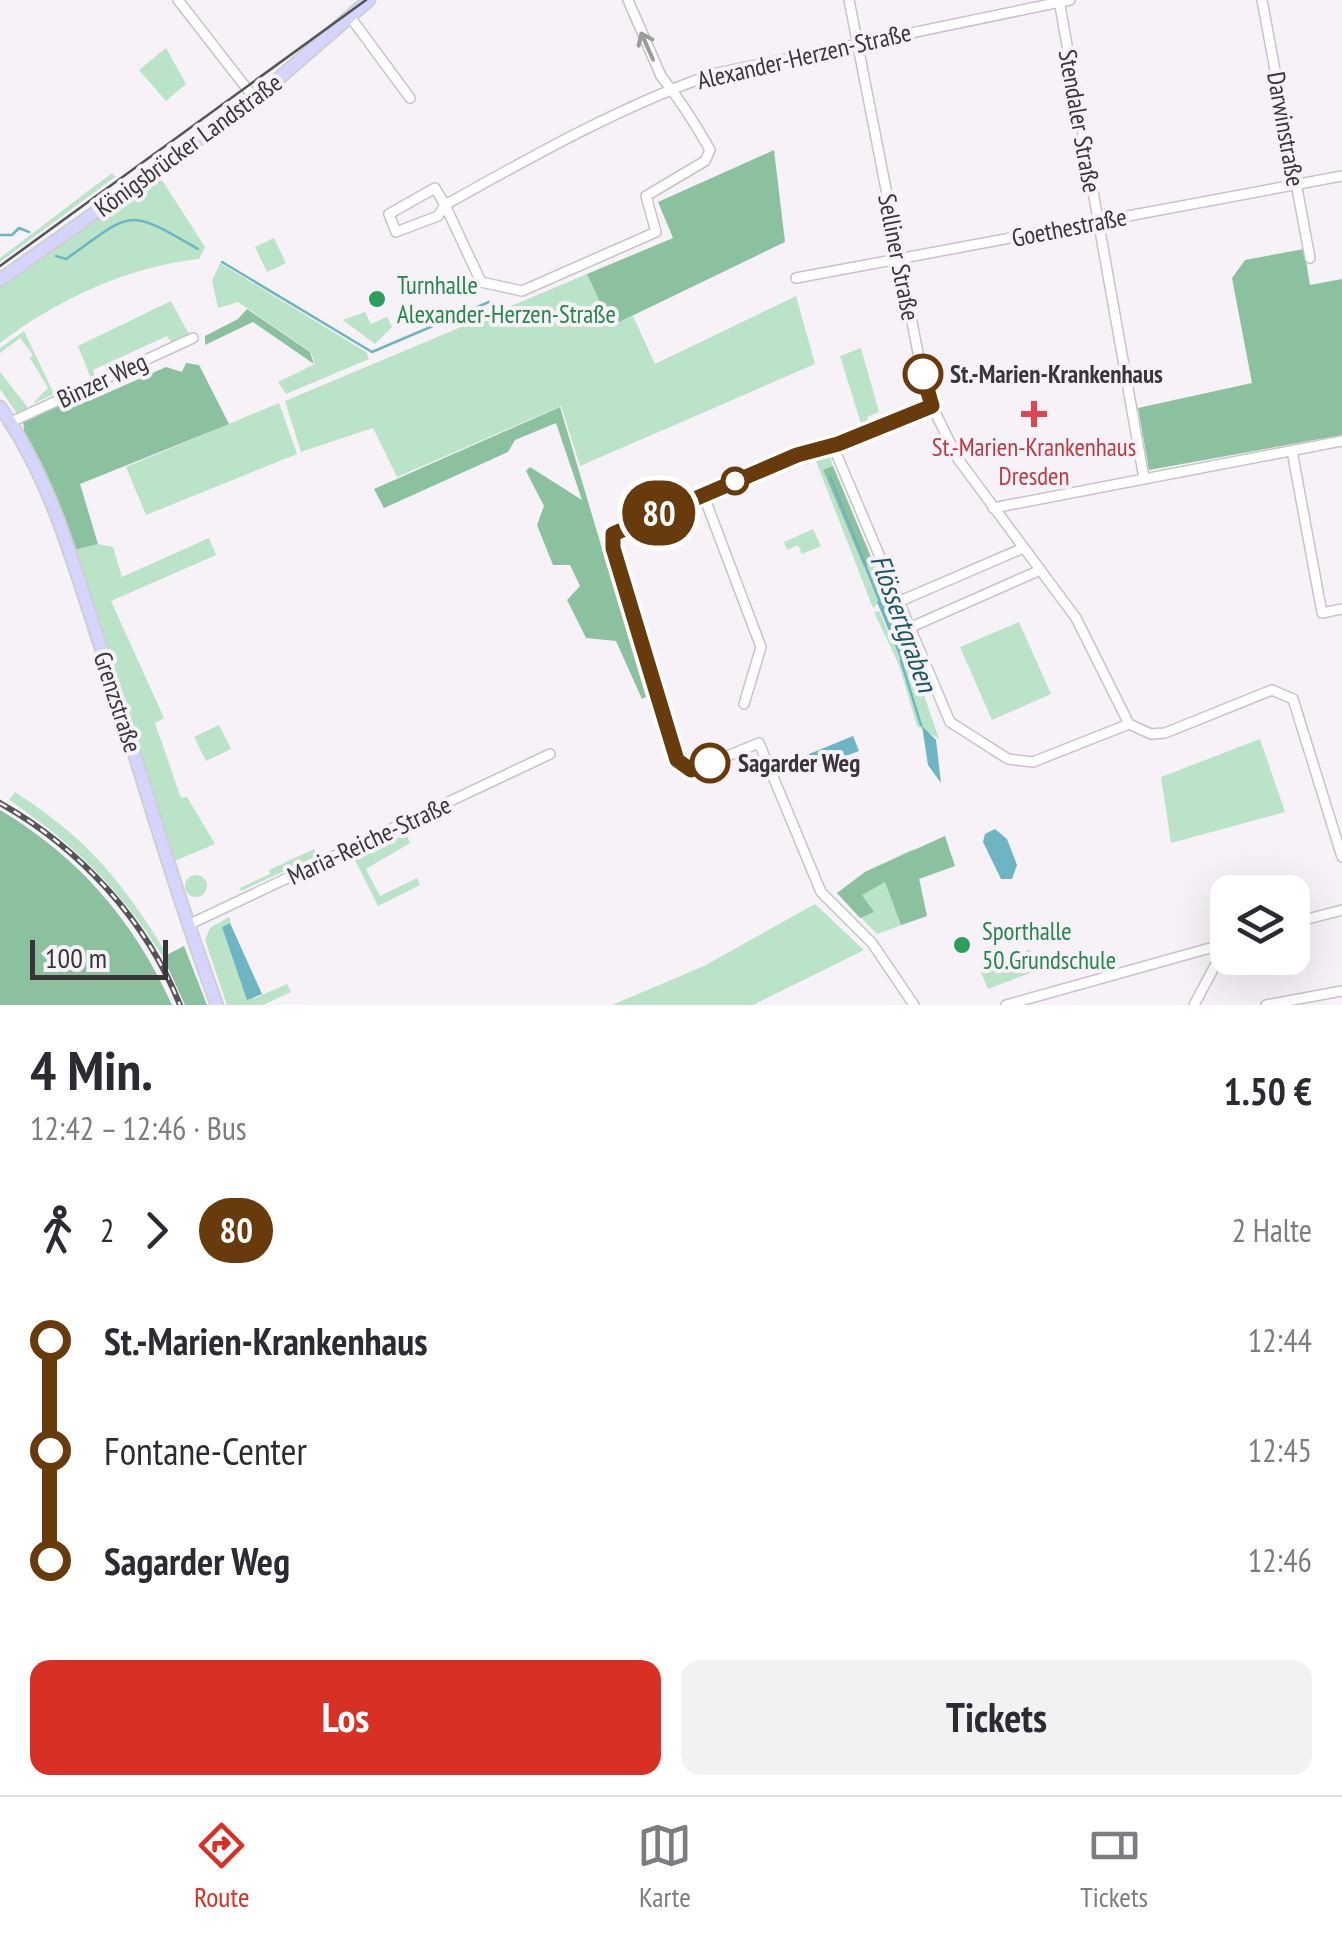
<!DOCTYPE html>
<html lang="de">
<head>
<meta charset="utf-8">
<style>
	body { margin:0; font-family:"PT Sans Narrow",sans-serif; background:#f2f2f3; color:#2b2b33; height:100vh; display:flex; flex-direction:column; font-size:38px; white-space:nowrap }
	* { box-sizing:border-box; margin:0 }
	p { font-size:32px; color:#7c7c81 }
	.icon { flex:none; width:55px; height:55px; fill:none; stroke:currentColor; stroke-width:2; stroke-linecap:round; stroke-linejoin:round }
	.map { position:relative; height:1005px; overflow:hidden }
	.side { display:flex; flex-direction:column; background:#fff; flex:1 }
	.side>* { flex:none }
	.badge { padding:0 20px; border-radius:32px; font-size:35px; line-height:65px }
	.tools { position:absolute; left:1210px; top:875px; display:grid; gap:20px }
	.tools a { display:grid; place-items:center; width:100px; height:100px; border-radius:20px; background:#fff; box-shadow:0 10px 40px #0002; font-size:50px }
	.scale { position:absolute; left:30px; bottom:25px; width:138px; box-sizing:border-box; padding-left:10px; border:5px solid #383638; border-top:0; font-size:28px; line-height:35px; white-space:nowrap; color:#383638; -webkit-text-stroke:8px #f7f2f7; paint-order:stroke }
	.map>.badge { position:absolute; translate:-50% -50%; box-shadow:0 0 0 5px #fff }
	.legs { display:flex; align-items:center; gap:15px; height:110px; padding:0 30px; font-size:32px }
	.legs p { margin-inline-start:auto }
	.headline { display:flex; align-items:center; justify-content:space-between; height:170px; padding:0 30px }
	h1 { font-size:55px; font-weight:800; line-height:75px }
	.button { display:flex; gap:20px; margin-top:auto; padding:20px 30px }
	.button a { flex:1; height:115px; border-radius:20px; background:#d93025; color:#fff; font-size:40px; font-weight:800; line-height:115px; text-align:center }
	.button a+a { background:#f2f2f3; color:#2b2b33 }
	ul { padding:0 30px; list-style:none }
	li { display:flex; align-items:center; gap:35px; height:110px; font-size:38px }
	li i { display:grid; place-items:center; width:15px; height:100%; margin:0 12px; background:currentColor }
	li i::after { content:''; width:25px; height:25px; margin:-12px; border:8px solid; border-radius:50%; background:#fff }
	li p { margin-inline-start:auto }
	li:first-child i { background:linear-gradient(#0000 50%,currentColor 0) }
	li:last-child i { background:linear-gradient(currentColor 50%,#0000 0) }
	.tabs { display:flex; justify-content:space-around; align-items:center; height:140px; border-top:2px solid #e1e1e2; background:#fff; font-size:28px; color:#7c7c81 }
	.tabs a { display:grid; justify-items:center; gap:5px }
	.tabs .active { color:#d93025 }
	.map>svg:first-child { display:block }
	.green { fill:#bae3c8 }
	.forest { fill:#8cc19f }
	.water { fill:#6eb5c4 }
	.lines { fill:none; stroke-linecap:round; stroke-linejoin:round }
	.stream { stroke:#6eb5c4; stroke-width:2.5 }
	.minor-casing { stroke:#c8c3c8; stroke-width:12 }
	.major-casing { stroke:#cfcfcf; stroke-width:15 }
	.minor { stroke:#fff; stroke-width:9 }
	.major { stroke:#d4d4fe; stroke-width:11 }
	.tram { stroke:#565356; stroke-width:2.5 }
	.rail-casing { stroke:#565356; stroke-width:6 }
	.rail { stroke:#f7f2f7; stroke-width:2.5; stroke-dasharray:8; stroke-linecap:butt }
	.oneway { stroke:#9c9a9c }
	.line-1-casing { stroke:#fff; stroke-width:22 }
	.line-1 { stroke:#683b0c; stroke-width:15 }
	.leisure-dot { fill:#2e9e5b; stroke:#f7f2f7; stroke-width:4 }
	.stop-1-dot { fill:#fff; stroke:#683b0c; stroke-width:5 }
	.health-dot { fill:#e0444e; stroke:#f7f2f7; stroke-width:4 }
	.labels { text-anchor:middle; stroke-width:8; stroke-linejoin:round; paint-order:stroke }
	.street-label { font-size:25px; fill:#383638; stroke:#f7f2f7 }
	.leisure-label { font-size:25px; fill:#27864d; stroke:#f7f2f7; text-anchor:start }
	.stop-label { font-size:25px; font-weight:bold; fill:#383638; stroke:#f7f2f7; text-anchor:start }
	.health-label { font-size:25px; fill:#be3a42; stroke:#f7f2f7 }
	.water-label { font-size:28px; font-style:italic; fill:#1b5763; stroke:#f7f2f7 }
</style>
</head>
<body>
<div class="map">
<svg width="1342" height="1005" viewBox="0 0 1342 1005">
	<rect width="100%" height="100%" fill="#f7f2f7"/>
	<!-- green -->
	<path class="green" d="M 166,48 L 186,84 L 166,101 L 139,70 Z
		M 112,173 L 115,177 L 0,262 L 0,258 Z
		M 160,177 L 205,247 L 199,259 C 127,267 58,299 0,343 L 0,287 Z
		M 274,238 L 286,263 L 267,272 L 255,247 Z
		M 220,263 L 366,352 L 369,359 L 286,394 L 278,382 L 315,364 L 311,352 L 238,302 L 218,308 L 212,281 Z
		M 587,274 L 611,326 L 633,316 L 655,364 L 796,296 L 815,364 L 580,466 L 561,406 L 397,477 L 373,428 L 301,452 L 285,401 Z
		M 171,301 L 190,336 L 172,344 L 167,336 L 93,370 L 96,379 L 90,376 L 78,346 Z
		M 365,312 L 371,324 L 387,317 L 392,327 L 375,344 L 343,320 Z
		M 24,331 L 54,394 L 32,404 L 48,388 L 30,358 L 33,355 L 20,338 L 0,353 L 0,348 Z
		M 861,348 L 879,412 L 867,417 L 869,424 L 862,427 L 840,356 Z
		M 0,372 L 26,405 L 28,409 L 18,415 L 0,389 Z
		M 279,403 L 297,454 L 146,515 L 126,467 Z
		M 830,457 L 833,466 L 823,470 L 864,567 L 874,564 L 890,603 L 884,605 L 882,599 L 873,608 L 816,461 Z
		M 813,529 L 821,546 L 802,554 L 798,545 L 787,550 L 784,542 Z
		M 209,538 L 216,555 L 111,601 L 164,718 L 155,723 L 181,798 L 187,797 L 215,844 L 170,863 L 70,551 L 98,544 L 113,547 L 122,577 Z
		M 879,611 L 901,660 L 899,642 L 905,639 L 939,739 L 917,726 L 899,665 L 874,612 Z
		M 1019,622 L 1051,694 L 992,720 L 960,647 Z
		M 219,725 L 231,749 L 206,761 L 194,737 Z
		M 1260,739 L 1285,812 L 1171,843 L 1161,777 Z
		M 15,792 C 89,840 121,880 167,954 L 163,957 C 122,891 73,843 9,800 Z
		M 406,834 L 410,843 L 366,869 L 380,896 L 417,878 L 420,885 L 378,906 L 354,858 Z
		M 314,849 L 317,856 L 241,891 L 240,888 L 270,874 L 269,870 Z
		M 913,849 L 927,916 L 877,934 L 837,893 L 865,872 Z
		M185 886a11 11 0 1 1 22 0a11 11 0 1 1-22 0Z
		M 815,904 L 864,950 L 753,1005 L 612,1005 L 704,966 Z
		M 229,917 L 231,922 L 222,927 L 255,998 L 287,984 L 291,992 L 263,1005 L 227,1005 L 205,940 L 210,928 Z
		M 1030,950 L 1038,970 L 988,989 L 980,970 Z"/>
	<!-- forest -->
	<path class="forest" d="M 774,150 L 785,242 L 611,326 L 587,274 L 673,238 L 658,202 Z
		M 1304,249 L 1310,285 L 1342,279 L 1342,435 L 1149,470 L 1138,408 L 1252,383 L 1232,278 L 1245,260 Z
		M 247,309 L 310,352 L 314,364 L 253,322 L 205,345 L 205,336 L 238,319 Z
		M 186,363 L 199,365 L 229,424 L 80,484 L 98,544 L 70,551 L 26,450 L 23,420 L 85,393 L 89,401 L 166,367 L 182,372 Z
		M 560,407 L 646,697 L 642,699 L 616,641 L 586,638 L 567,600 L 580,586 L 570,565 L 553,565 L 537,525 L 544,506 L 526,471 L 530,467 L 582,500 L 556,423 L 515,440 L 508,452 L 384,508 L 374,489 Z
		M 833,466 L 874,564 L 864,567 L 823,470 Z
		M 0,810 C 78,856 135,922 172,1005 L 0,1005 Z
		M 945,836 L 955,866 L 919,879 L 927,916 L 901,925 L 885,882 L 862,895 L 874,912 L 860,918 L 837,893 L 865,872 Z
		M 184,946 L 207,1005 L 185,1005 L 163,957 Z"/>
	<!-- water -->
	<path class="water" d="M 882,598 L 902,649 L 902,663 L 877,602 Z
		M 922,726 L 936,740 L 941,783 L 928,765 Z
		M 853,736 L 859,751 L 814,768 L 809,754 Z
		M 995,829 L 1007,839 L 1017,865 L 1012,879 L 1001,879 L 983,842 L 985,834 Z
		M 230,923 L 262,994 L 247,1000 L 222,927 Z"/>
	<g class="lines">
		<!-- stream -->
		<path class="stream" d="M 0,235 L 12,235 L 19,228 L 29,232
			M 56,256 L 66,259 C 134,211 125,207 198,249
			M 222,262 L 372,352 L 489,302
			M 830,477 L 880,602
			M 901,661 L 921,725"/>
		<defs>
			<path id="minor" d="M 178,0 L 255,99
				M 628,0 L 661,76 C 680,100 695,123 710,150 L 705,161 L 646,196 L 656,232 L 522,291 L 481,282 L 445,205 L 438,216 L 396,232 L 389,214 L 435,188 L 445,205 C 531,157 619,107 713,74 L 1070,0
				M 849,0 L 919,358 L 932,406 L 958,459 L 1076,618 L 1129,724 L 1151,734 L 1165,733 L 1272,690 L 1293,699 L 1342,857
				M 1059,0 L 1144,478
				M 1262,0 L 1310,258
				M 351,18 L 410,98
				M 796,278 L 1342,176
				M 11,422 L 193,338
				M 833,446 L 950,722 L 1008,759 L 1033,762 L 1129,724
				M 1292,451 L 1322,613 L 1342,609
				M 703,494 L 761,647 L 744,704
				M 993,508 L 1342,441
				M 898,602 L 1021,549
				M 909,628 L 1038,571
				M 1292,923 L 1342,910
				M 188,925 L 550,754
				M 914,1005 L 872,943 L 821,892 L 759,743 L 691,771 L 677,760 L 612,540 L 619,530 L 797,455 L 833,446 L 932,406
				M 1006,1005 L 1228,943
				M 1194,1005 L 1227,943
				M 1266,1005 L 1342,991"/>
			<path id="major" d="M 0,280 L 255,99 L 369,0
				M 0,407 C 52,480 74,567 102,651 C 140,769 174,889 217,1005"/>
		</defs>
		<!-- minor casing -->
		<use href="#minor" class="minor-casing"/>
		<!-- major casing -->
		<use href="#major" class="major-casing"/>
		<!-- minor -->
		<use href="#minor" class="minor"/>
		<!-- major -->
		<use href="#major" class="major"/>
		<!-- tram -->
		<path class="tram" d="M 0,266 L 366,0"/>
		<defs>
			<path id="rail" d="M 0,803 C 80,848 146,920 180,1005"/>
		</defs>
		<!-- rail casing -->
		<use href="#rail" class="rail-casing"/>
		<!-- rail -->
		<use href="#rail" class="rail"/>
	</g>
	<!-- one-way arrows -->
	<defs><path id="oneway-shaft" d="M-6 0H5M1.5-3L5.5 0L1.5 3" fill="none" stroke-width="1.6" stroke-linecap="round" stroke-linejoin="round" transform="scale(2.5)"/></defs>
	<use class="oneway" href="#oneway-shaft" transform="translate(647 46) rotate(-114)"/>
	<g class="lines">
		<defs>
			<path id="line-1" d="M 710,763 L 691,770 L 677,760 L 613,548 L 613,534 L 797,455 L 838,444 L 932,406 L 923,374"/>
		</defs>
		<!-- line-1 casing -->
		<use href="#line-1" class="line-1-casing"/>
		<!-- line-1 -->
		<use href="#line-1" class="line-1"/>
	</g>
	<!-- markers -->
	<g class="leisure-dot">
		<circle cx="377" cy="299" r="10"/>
		<circle cx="962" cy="945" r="10"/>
	</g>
	<g class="stop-1-dot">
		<circle cx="923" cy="374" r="18"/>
		<circle cx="735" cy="481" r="12"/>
		<circle cx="710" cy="763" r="18"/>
	</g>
	<path class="health-dot" d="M1029 399h10v10h10v10h-10v10h-10v-10h-10v-10h10z"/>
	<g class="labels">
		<!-- street labels -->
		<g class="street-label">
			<text transform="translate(804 56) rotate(-13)" y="9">Alexander-Herzen-Straße</text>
			<text transform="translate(1080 121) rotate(80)" y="9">Stendaler Straße</text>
			<text transform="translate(1286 129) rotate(80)" y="9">Darwinstraße</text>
			<text transform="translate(188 145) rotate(-36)" y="9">Königsbrücker Landstraße</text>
			<text transform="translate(1069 227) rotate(-11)" y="9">Goethestraße</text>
			<text transform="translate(899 257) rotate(79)" y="9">Selliner Straße</text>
			<text transform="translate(102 380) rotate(-25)" y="9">Binzer Weg</text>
			<text transform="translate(118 702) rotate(72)" y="9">Grenzstraße</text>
			<text transform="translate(369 840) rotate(-25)" y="9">Maria-Reiche-Straße</text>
		</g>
		<!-- leisure labels -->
		<g class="leisure-label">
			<text x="397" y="294">Turnhalle<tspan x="397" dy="29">Alexander-Herzen-Straße</tspan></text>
			<text x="982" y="940">Sporthalle<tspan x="982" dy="29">50.Grundschule</tspan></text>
		</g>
		<!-- stop labels -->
		<g class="stop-label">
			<text x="950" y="383">St.-Marien-Krankenhaus</text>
			<text x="738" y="772">Sagarder Weg</text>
		</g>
		<!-- health labels -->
		<g class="health-label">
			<text x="1034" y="456">St.-Marien-Krankenhaus<tspan x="1034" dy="29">Dresden</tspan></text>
		</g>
		<!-- water labels -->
		<g class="water-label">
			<text transform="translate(904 623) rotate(70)" y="10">Flössertgraben</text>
		</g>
	</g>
</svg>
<div class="tools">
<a><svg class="icon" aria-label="layers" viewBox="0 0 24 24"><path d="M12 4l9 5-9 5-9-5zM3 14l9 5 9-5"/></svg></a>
</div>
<div class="scale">100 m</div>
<b class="badge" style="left:659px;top:513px;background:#683b0c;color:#fff">80</b>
</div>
<section class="side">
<div class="headline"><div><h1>4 Min.</h1><p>12:42 – 12:46 · Bus</p></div><b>1.50 €</b></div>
<div class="legs"><svg class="icon" aria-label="walk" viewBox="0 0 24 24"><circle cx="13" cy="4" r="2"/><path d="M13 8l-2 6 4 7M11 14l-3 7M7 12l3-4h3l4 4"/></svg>2<svg class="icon" aria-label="forward" viewBox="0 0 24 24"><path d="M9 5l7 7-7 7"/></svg><b class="badge" style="background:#683b0c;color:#fff">80</b><p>2 Halte</p></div>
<ul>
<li><i style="color:#683b0c"></i><b>St.-Marien-Krankenhaus</b><p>12:44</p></li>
<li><i style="color:#683b0c"></i><span>Fontane-Center</span><p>12:45</p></li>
<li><i style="color:#683b0c"></i><b>Sagarder Weg</b><p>12:46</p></li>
</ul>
<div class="button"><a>Los</a><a>Tickets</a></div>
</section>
<nav class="tabs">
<a class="active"><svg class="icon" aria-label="directions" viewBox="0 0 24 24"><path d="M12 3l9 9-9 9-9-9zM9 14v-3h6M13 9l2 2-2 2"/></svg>Route</a>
<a><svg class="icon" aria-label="map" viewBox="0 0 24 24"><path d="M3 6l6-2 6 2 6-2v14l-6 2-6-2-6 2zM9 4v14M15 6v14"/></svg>Karte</a>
<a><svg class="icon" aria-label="tickets" viewBox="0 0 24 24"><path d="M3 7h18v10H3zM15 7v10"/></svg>Tickets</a>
</nav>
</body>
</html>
